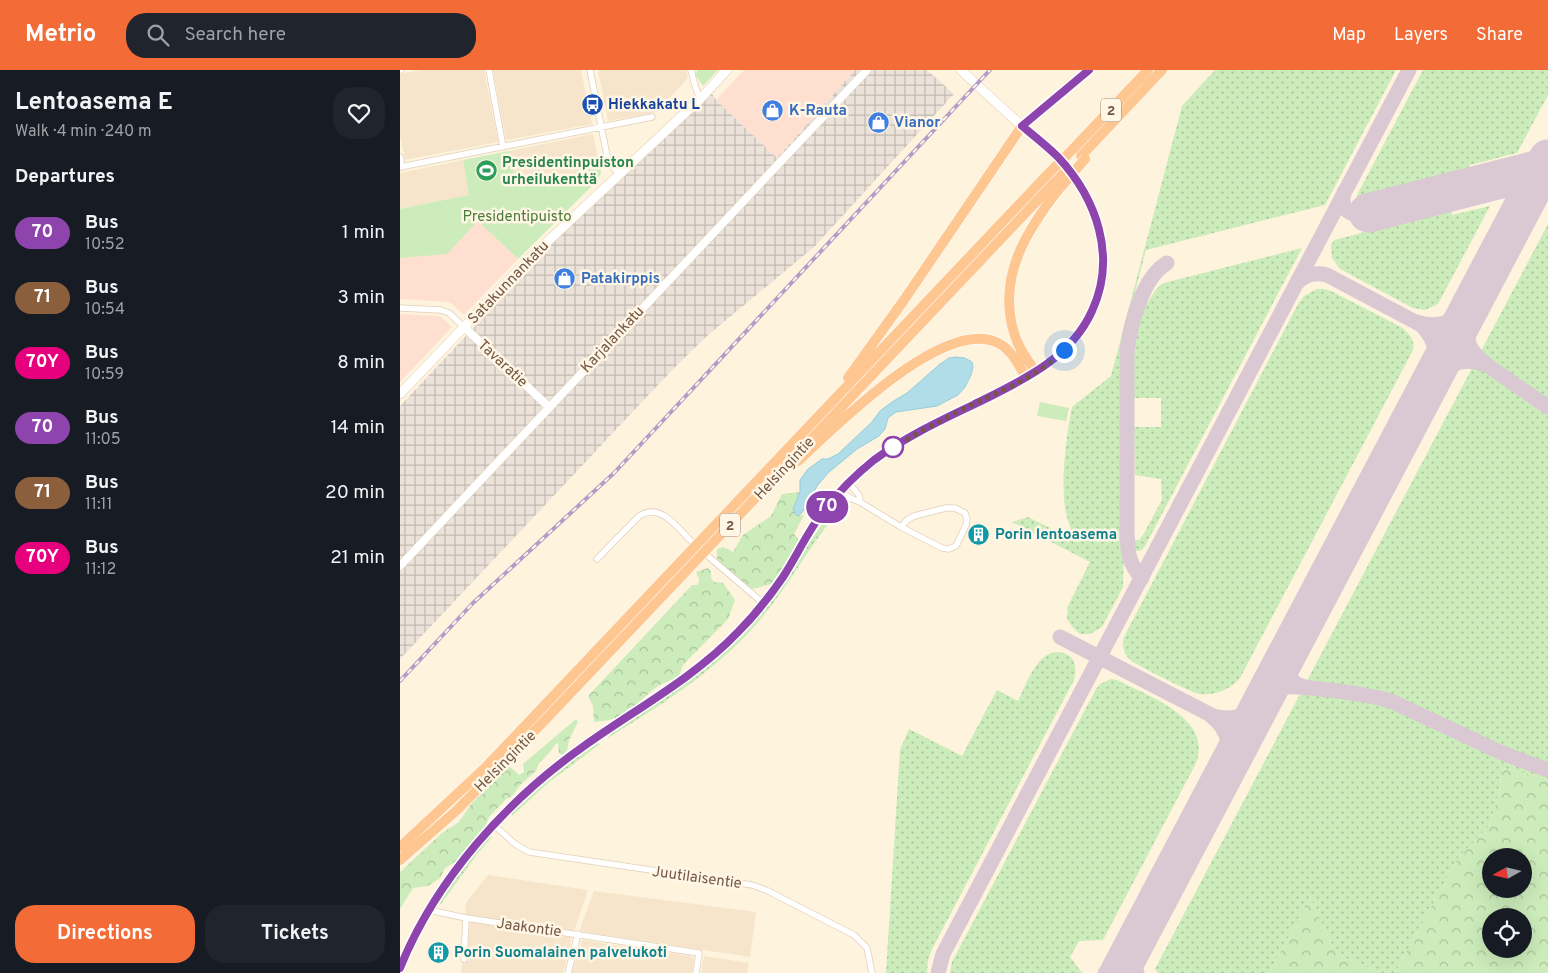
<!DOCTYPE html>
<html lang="en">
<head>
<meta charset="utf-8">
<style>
	body { margin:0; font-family:Overpass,sans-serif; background:#20242c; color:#f1f3f6; height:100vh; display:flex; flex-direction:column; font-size:19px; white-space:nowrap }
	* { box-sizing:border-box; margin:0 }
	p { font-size:16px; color:#9ea1a6 }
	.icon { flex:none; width:28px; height:28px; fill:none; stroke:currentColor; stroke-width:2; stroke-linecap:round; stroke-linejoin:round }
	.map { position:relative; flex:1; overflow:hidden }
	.panel { display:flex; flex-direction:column; background:#171b24; width:400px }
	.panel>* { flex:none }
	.badge { padding:0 10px; border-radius:16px; font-size:18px; line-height:32px }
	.needle { width:32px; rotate:262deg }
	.fabs { position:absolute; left:1082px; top:778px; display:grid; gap:10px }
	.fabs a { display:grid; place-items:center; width:50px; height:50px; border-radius:50%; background:#171b24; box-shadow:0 5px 20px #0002; font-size:25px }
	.you { position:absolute; width:25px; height:25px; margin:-12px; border:4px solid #fff; border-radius:50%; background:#1a73e8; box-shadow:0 0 0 8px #1a73e833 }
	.map>.badge { position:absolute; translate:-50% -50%; box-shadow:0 0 0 2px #fff }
	h2 { padding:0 15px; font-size:19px; line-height:45px }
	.round { display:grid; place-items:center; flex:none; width:52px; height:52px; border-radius:20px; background:#20242c }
	.overview { display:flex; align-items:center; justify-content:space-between; height:85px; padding:0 15px }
	h1 { font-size:24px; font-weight:700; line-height:38px }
	.cta { display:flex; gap:10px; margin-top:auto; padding:10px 15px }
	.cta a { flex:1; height:58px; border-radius:20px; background:#f36b37; color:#fff; font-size:20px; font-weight:700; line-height:58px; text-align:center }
	.cta a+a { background:#20242c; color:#f1f3f6 }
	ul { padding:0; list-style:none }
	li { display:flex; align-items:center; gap:15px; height:65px; padding:0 15px }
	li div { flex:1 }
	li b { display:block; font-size:19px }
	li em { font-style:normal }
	li .badge { min-width:55px; font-weight:700; text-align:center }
	header { display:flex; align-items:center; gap:30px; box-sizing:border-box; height:70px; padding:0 25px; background:#f36b37; color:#fff }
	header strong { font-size:24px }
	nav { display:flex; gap:28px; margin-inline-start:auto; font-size:18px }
	.search { width:350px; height:45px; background:#20242c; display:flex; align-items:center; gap:12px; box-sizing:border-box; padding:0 18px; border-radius:20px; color:#9ea1a6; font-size:19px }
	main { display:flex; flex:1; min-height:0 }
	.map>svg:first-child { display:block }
	.residential { fill:#f6e5cb }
	.commercial { fill:#ffe0d0 }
	.industrial { fill:url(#industrial-grid) }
	.grass { fill:url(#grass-dots) }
	.forest { fill:url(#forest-crowns); fill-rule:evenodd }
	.green { fill:#ccecbb }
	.water { fill:#b0dde8; stroke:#96cddb }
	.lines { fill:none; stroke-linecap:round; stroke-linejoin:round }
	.taxiway { stroke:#dac8d2; stroke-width:15 }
	.runway { stroke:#dac8d2; stroke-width:39 }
	.minor-casing { stroke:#e2cfb9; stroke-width:7 }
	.tertiary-casing { stroke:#e2cfb9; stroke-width:9 }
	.secondary-casing { stroke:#ead2b8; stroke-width:10 }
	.trunk-casing { stroke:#fff; stroke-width:11 }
	.minor { stroke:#fff; stroke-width:5.5 }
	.tertiary { stroke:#fff; stroke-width:8 }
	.secondary { stroke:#fff; stroke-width:9 }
	.trunk { stroke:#fec690; stroke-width:10 }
	.rail-casing { stroke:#b59cc7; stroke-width:4 }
	.rail { stroke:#fff6e5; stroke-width:2; stroke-dasharray:5.5; stroke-linecap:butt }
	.trunk-bridge-casing { stroke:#fff; stroke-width:11; stroke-linecap:butt }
	.trunk-bridge { stroke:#fec690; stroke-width:10 }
	.line-casing { stroke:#fff; stroke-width:11 }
	.line { stroke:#8e44ad; stroke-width:8 }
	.walk { stroke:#755844; stroke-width:5; stroke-dasharray:0 9 }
	.stop-dot { fill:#fff; stroke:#8e44ad; stroke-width:2.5 }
	.labels { text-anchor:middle; stroke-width:5; stroke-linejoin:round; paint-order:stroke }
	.shield { fill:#fff6e5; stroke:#9e8774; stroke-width:1 }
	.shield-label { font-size:14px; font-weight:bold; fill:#755844 }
	.transit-label { font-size:15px; font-weight:bold; fill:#164399; stroke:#fff6e5; text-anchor:start }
	.shop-label { font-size:15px; font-weight:bold; fill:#366cbe; stroke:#fff6e5; text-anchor:start }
	.leisure-label { font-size:15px; font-weight:bold; fill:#27864d; stroke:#fff6e5; text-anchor:start }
	.park-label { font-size:15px; fill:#4b7c3b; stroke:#fff6e5 }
	.street-label { font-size:15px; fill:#755844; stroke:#fff6e5 }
	.culture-label { font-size:15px; font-weight:bold; fill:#0d838f; stroke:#fff6e5; text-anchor:start }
</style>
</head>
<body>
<header>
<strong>Metrio</strong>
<div class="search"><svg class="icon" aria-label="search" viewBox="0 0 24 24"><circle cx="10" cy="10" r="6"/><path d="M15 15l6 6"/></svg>Search here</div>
<nav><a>Map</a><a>Layers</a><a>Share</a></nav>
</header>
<main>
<section class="panel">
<div class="overview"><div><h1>Lentoasema E</h1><p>Walk · 4 min · 240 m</p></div><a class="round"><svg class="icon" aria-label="heart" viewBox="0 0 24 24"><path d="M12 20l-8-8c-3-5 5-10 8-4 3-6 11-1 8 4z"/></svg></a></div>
<h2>Departures</h2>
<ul>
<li><span class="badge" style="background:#8e44ad;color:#fff">70</span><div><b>Bus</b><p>10:52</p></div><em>1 min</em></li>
<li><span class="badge" style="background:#8b5e3c;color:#fff">71</span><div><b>Bus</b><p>10:54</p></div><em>3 min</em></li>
<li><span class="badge" style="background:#e6007e;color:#fff">70Y</span><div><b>Bus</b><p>10:59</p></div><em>8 min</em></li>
<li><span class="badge" style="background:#8e44ad;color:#fff">70</span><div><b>Bus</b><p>11:05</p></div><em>14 min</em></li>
<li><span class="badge" style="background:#8b5e3c;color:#fff">71</span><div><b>Bus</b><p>11:11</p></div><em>20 min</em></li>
<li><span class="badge" style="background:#e6007e;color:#fff">70Y</span><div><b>Bus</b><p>11:12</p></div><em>21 min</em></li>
</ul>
<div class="cta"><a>Directions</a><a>Tickets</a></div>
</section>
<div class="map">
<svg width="1148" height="903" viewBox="0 0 1148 903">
	<defs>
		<pattern id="industrial-grid" width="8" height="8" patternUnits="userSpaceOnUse" patternTransform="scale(1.25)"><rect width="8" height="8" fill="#ebe3da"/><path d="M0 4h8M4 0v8" fill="none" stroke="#c3bbb2"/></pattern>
		<pattern id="grass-dots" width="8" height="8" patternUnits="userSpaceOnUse" patternTransform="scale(1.25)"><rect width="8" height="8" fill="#ccecbb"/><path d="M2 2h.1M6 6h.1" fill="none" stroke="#aac29a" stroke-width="1.8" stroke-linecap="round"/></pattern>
		<pattern id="forest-crowns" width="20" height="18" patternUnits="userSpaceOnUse" patternTransform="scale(1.25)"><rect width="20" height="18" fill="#ccecbb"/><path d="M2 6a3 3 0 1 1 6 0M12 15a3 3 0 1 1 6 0" fill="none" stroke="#aac29a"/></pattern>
	</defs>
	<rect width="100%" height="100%" fill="#fef3dd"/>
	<!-- residential -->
	<path class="residential" d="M 21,0 L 84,0 L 98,72 L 5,90 L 0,66 L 0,4 Z
		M 93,0 L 181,0 L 192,54 L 106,70 Z
		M 198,0 L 286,0 L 288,8 L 257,42 L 208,51 Z
		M 193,64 L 200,98 L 115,115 L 109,81 Z
		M 63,90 L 70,125 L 0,139 L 0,103 Z
		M 88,805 L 188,820 L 174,861 L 65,845 L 66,833 Z
		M 194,821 L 356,842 L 350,887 L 179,861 Z
		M 70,852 L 172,867 L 163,903 L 61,903 L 62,892 L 69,891 L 72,884 L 71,881 L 67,879 Z
		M 182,870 L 290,886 L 293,888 L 294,892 L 292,903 L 172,903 Z
		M 304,886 L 349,893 L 347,903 L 301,903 Z"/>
	<!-- commercial -->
	<path class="commercial" d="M 344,0 L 455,0 L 377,88 L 316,30 Z
		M 78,151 L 118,189 L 64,245 L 50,232 L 0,229 L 0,188 L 47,183 Z
		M 0,244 L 40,246 L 52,257 L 0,312 Z"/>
	<!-- industrial -->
	<path class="industrial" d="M 455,0 L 527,0 L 554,24 L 414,177 L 307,266 L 275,297 L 0,589 L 0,336 L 153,173 L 312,24 L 316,30 L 377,88 Z"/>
	<!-- grass -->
	<path class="grass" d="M 815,0 L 996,0 L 925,135 L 746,180 L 723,268 L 721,283 L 720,438 L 724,475 L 723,517 L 702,557 L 690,564 L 680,564 L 673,558 L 667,549 L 668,536 L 690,492 L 612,452 L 628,447 L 662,464 L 671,460 C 669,453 666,445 665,438 C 661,405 666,369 672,337 L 711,306 L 782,36 Z
		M 1023,0 L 1148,0 L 1148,25 L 1117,83 L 1070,95 L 1068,99 L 956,127 Z
		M 1090,136 L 1038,234 L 1025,240 L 1013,238 L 940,199 L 932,188 L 931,175 L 934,170 L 1051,140 L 1052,145 Z
		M 1148,154 L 1148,709 L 1103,698 L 1098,727 L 1089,756 L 1058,788 L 995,903 L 982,903 L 936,884 L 910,827 L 869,903 L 758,903 L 755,899 Z
		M 902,178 L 744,478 L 740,481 L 737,481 L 733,478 L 733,470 L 739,470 L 743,465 L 762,430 L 761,409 L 735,405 L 734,357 L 761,357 L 761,328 L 734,328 C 734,293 730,256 751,227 C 755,221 758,216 764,213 Z
		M 917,219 L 924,219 L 931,221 L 1001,257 C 1009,263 1015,270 1013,280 L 840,608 C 830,620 814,626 799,624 C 790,622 736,595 729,589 C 723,583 722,575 724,567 L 898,234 L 904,226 Z
		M 437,434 L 441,438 C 408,476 386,523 351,560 C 310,605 259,636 208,668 L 211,662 C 238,644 267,626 293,606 C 319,586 343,562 364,537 C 392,505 410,467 437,434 Z
		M 657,582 C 674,583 678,595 674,610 L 532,879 L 528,890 L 527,903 L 486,903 L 500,680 L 509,659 L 562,686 L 597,620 L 618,631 C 627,614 635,584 657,582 Z
		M 711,609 L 717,610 C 748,626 816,649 795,695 L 703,870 L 679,871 L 670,887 L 682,903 L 550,903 L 552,892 L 696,619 L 700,614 Z
		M 195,672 L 200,674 L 148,713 L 112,746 L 111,742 L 148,708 Z
		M 91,766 L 92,767 L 78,783 L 41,834 L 38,835 L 39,829 C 49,815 78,771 91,766 Z"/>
	<!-- forest -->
	<path class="forest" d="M 400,422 L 397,429 L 395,444 L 399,446 L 404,445 L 394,464 L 399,470 L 390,487 L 371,514 L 353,519 L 344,515 L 317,489 L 317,479 L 323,477 L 333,482 L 343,465 L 371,446 L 382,424 Z
		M 308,498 L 311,502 L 311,508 L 314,512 L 323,513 L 335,530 L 328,549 L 283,595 L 279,606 C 272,610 265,612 258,616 C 249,622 242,630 234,637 C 224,648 208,651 194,652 L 193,636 L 188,626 L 292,515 L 298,515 L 299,509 L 296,502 Z
		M 176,649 L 178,652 L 169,670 L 167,680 L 163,685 L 159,683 L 158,673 L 156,674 L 149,683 L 139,693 L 136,701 L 121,714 L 112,726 L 106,729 L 89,747 L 84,760 L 60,789 L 45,798 L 40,808 L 28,816 L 13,818 L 0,839 L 0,802 L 42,763 L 59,752 L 71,734 L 109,696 L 119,705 L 124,702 L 123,694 Z
		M 1103,698 L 1148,709 L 1148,903 L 995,903 L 1058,788 L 1089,756 L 1098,727 ZM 1091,786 L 1124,786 L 1124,819 L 1091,819 ZM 1091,846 L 1124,846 L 1124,879 L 1091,879 Z
		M 910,827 L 936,884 L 982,903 L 869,903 Z"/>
	<!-- green -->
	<path class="green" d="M 298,0 L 318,0 L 303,16 L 295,4 Z
		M 109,81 L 116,115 L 200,98 L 201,103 L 197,111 L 118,189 L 78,151 L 47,184 L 0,188 L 0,139 L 69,125 L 63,90 Z
		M 640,332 L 669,338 L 666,351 L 637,346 Z"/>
	<!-- water -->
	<path class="water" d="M 555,287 L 565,288 L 572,292 L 573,297 L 571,305 L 565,317 L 558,325 L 537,336 L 496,342 L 488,348 L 485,359 L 479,366 L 457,379 L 428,403 L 417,416 L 408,435 L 399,446 L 395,444 L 393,439 L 400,422 L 400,410 L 408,399 L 422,389 L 428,389 L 438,384 L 472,352 L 480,341 L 492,332 L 507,323 L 540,294 L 549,288 Z"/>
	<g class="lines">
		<!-- taxiway -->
		<path class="taxiway" d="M 944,122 C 941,135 945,143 958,145
			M 897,213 C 906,204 915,202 927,205 L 1021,255 C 1039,272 1038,292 1030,313
			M 1071,236 C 1058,277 1075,287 1106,308 C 1120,318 1134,328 1148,337
			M 1016,252 C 1038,259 1055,252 1070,236
			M 1032,310 C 1045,294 1066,286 1085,295
			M 742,508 C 727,492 728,480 727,460 L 727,282 C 730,255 742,208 767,193
			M 660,567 L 813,646 C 832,651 849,646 861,631 C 866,626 869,621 875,618 C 893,613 975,625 993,632 L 1102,683 L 1148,700
			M 888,582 C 884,600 886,612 905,617
			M 810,645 C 830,660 834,682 824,705
			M 734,874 L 732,888 L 737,903
			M 538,903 L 543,884 L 1009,0
			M 705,903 L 718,890 L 739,865"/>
		<!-- runway -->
		<path class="runway" d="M 968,143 L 1148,97
			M 719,903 L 1148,89"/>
		<defs>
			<path id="minor" d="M 0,0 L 1,0
				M 89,0 L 103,77
				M 190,0 L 207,86 L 211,95 L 219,104
				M 291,0 L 295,16 L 300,29
				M 0,87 L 2,97
				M 0,97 L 252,47
				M 0,238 L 41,240 L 49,243 L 64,257
				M 448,412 L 459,425 L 460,432
				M 440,422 L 452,429 L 460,432 L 501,457 L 542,478 L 549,479 L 556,476 L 566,455 L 567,449 L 565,443 L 555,438 L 546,438 L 514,446 L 507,450 L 501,457
				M 309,487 L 363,533
				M 197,489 L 239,446 C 260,432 277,457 291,471
				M 94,755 L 115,774 L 129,782 L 352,815 L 366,820 L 454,865 L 467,878 L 472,903
				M 72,780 C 105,742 141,708 182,678 C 228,644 277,617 320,579 C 344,558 367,532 384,505 C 403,475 420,441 445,415 C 495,365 565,342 626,308
				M 29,840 L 66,848 L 299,883 L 296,903
				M 64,889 L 66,848
				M 168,903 L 178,864"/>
			<path id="tertiary" d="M 64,257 L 149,337
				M 0,496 L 467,0
				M 0,898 C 18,854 42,817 72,780"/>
			<path id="secondary" d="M 561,0 C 581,19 602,38 623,57 C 634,67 647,76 657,87 C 693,124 711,171 699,222 C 690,258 662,287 630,305
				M 0,324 L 131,187 L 300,29 L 327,0"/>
			<path id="trunk" d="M 673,79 L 748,0
				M 681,86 L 762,0
				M 636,302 C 628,291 619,279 615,266 C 596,209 626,161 659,119
				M 448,308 L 504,230 L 622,56 L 689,0
				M 398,391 C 435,357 544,246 598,273 C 611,279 619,295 626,308
				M 0,777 L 84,699 L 647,105
				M 0,790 L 57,740 L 145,650 L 654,113"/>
		</defs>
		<!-- minor casing -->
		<use href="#minor" class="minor-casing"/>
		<!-- tertiary casing -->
		<use href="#tertiary" class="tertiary-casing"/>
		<!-- secondary casing -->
		<use href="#secondary" class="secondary-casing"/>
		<!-- trunk casing -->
		<use href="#trunk" class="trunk-casing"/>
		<!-- minor -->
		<use href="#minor" class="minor"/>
		<!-- tertiary -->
		<use href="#tertiary" class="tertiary"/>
		<!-- secondary -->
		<use href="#secondary" class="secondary"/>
		<!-- trunk -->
		<use href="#trunk" class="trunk"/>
		<defs>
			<path id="rail" d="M 0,611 L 73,533 L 214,403 L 590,0"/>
		</defs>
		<!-- rail casing -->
		<use href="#rail" class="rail-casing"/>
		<!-- rail -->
		<use href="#rail" class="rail"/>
		<defs>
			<path id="trunk-bridge" d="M 647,105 L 673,79
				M 654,113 L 668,99
				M 659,119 L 685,89"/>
		</defs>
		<!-- trunk-bridge casing -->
		<use href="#trunk-bridge" class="trunk-bridge-casing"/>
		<!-- trunk-bridge -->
		<use href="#trunk-bridge" class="trunk-bridge"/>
	</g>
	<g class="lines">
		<defs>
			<path id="line" d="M 0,898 C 36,809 106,731 184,676 C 236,639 294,608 338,562 C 354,546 370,526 383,507 C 396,487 406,465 420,446 C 436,424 454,406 474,390 C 504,368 539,351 573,335 C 619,312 670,290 692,241 C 717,187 697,129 658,87 C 647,76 634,66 622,56 L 689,0"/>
		</defs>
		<!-- line casing -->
		<use href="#line" class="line-casing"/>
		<!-- line -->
		<use href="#line" class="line"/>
		<!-- walk -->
		<path class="walk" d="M 493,377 L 489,380 C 516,364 543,349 571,335 C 603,320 639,306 664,280"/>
	</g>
	<!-- icons -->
	<defs>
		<symbol id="bus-disc" viewBox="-11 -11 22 22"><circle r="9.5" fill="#1a4fb4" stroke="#fff6e5"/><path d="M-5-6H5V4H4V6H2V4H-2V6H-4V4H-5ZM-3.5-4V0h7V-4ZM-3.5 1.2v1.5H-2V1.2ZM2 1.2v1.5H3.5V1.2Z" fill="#fff"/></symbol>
		<symbol id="shop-disc" viewBox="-11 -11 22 22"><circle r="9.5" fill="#3f7fe0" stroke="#fff6e5"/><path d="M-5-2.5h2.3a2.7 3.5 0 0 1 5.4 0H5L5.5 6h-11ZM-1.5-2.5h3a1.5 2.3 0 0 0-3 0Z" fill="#fff"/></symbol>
		<symbol id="stadium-disc" viewBox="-11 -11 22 22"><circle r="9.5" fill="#2e9e5b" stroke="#fff6e5"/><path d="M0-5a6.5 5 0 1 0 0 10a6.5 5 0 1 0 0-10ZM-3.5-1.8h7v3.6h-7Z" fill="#fff"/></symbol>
		<symbol id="building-disc" viewBox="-11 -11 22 22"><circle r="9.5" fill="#0f9aa8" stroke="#fff6e5"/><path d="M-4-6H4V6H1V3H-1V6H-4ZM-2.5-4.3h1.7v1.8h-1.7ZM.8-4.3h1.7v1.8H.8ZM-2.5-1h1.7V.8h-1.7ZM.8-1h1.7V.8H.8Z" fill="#fff"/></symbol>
	</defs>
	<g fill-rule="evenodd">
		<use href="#bus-disc" x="180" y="22" width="25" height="25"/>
		<use href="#shop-disc" x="360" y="28" width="25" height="25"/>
		<use href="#shop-disc" x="466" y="40" width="25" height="25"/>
		<use href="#stadium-disc" x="74" y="88" width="25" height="25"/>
		<use href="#shop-disc" x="152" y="196" width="25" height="25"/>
		<use href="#building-disc" x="566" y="452" width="25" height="25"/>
		<use href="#building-disc" x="26" y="870" width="25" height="25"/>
	</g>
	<!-- markers -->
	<circle class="stop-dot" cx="493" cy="377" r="10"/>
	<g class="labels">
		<!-- shield labels -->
		<g class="shield">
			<rect x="701" y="28.5" width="20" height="23" rx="4"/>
			<rect x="320" y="443.5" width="20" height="23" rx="4"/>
		</g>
		<g class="shield-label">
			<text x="711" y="45">2</text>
			<text x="330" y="460">2</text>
		</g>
		<!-- transit labels -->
		<g class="transit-label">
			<text x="208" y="39">Hiekkakatu L</text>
		</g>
		<!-- shop labels -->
		<g class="shop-label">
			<text x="389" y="45">K-Rauta</text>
			<text x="494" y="57">Vianor</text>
			<text x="181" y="213">Patakirppis</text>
		</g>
		<!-- leisure labels -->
		<g class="leisure-label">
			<text x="102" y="97">Presidentinpuiston<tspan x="102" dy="17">urheilukenttä</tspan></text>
		</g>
		<!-- park labels -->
		<g class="park-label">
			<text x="117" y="151">Presidentipuisto</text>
		</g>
		<!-- street labels -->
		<g class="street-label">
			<text transform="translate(108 212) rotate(-46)" y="5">Satakunnankatu</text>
			<text transform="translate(212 269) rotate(-47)" y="5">Karjalankatu</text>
			<text transform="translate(103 293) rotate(43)" y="5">Tavaratie</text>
			<text transform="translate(384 398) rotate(-47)" y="5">Helsingintie</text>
			<text transform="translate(105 691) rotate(-45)" y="5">Helsingintie</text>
			<text transform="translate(297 807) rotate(8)" y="5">Juutilaisentie</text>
			<text transform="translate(129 857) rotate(8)" y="5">Jaakontie</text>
		</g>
		<!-- culture labels -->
		<g class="culture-label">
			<text x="595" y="469">Porin lentoasema</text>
			<text x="54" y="887">Porin Suomalainen palvelukoti</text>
		</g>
	</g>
</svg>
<div class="fabs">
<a><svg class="needle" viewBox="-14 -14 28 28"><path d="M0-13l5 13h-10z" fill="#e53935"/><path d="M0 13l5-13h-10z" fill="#9ea1a6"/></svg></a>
<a><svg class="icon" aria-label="locate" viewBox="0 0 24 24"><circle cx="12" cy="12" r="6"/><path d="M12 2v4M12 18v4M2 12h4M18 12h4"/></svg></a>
</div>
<div class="you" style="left:664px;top:280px"></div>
<b class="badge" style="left:427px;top:437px;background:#8e44ad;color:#fff">70</b>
</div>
</main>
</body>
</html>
